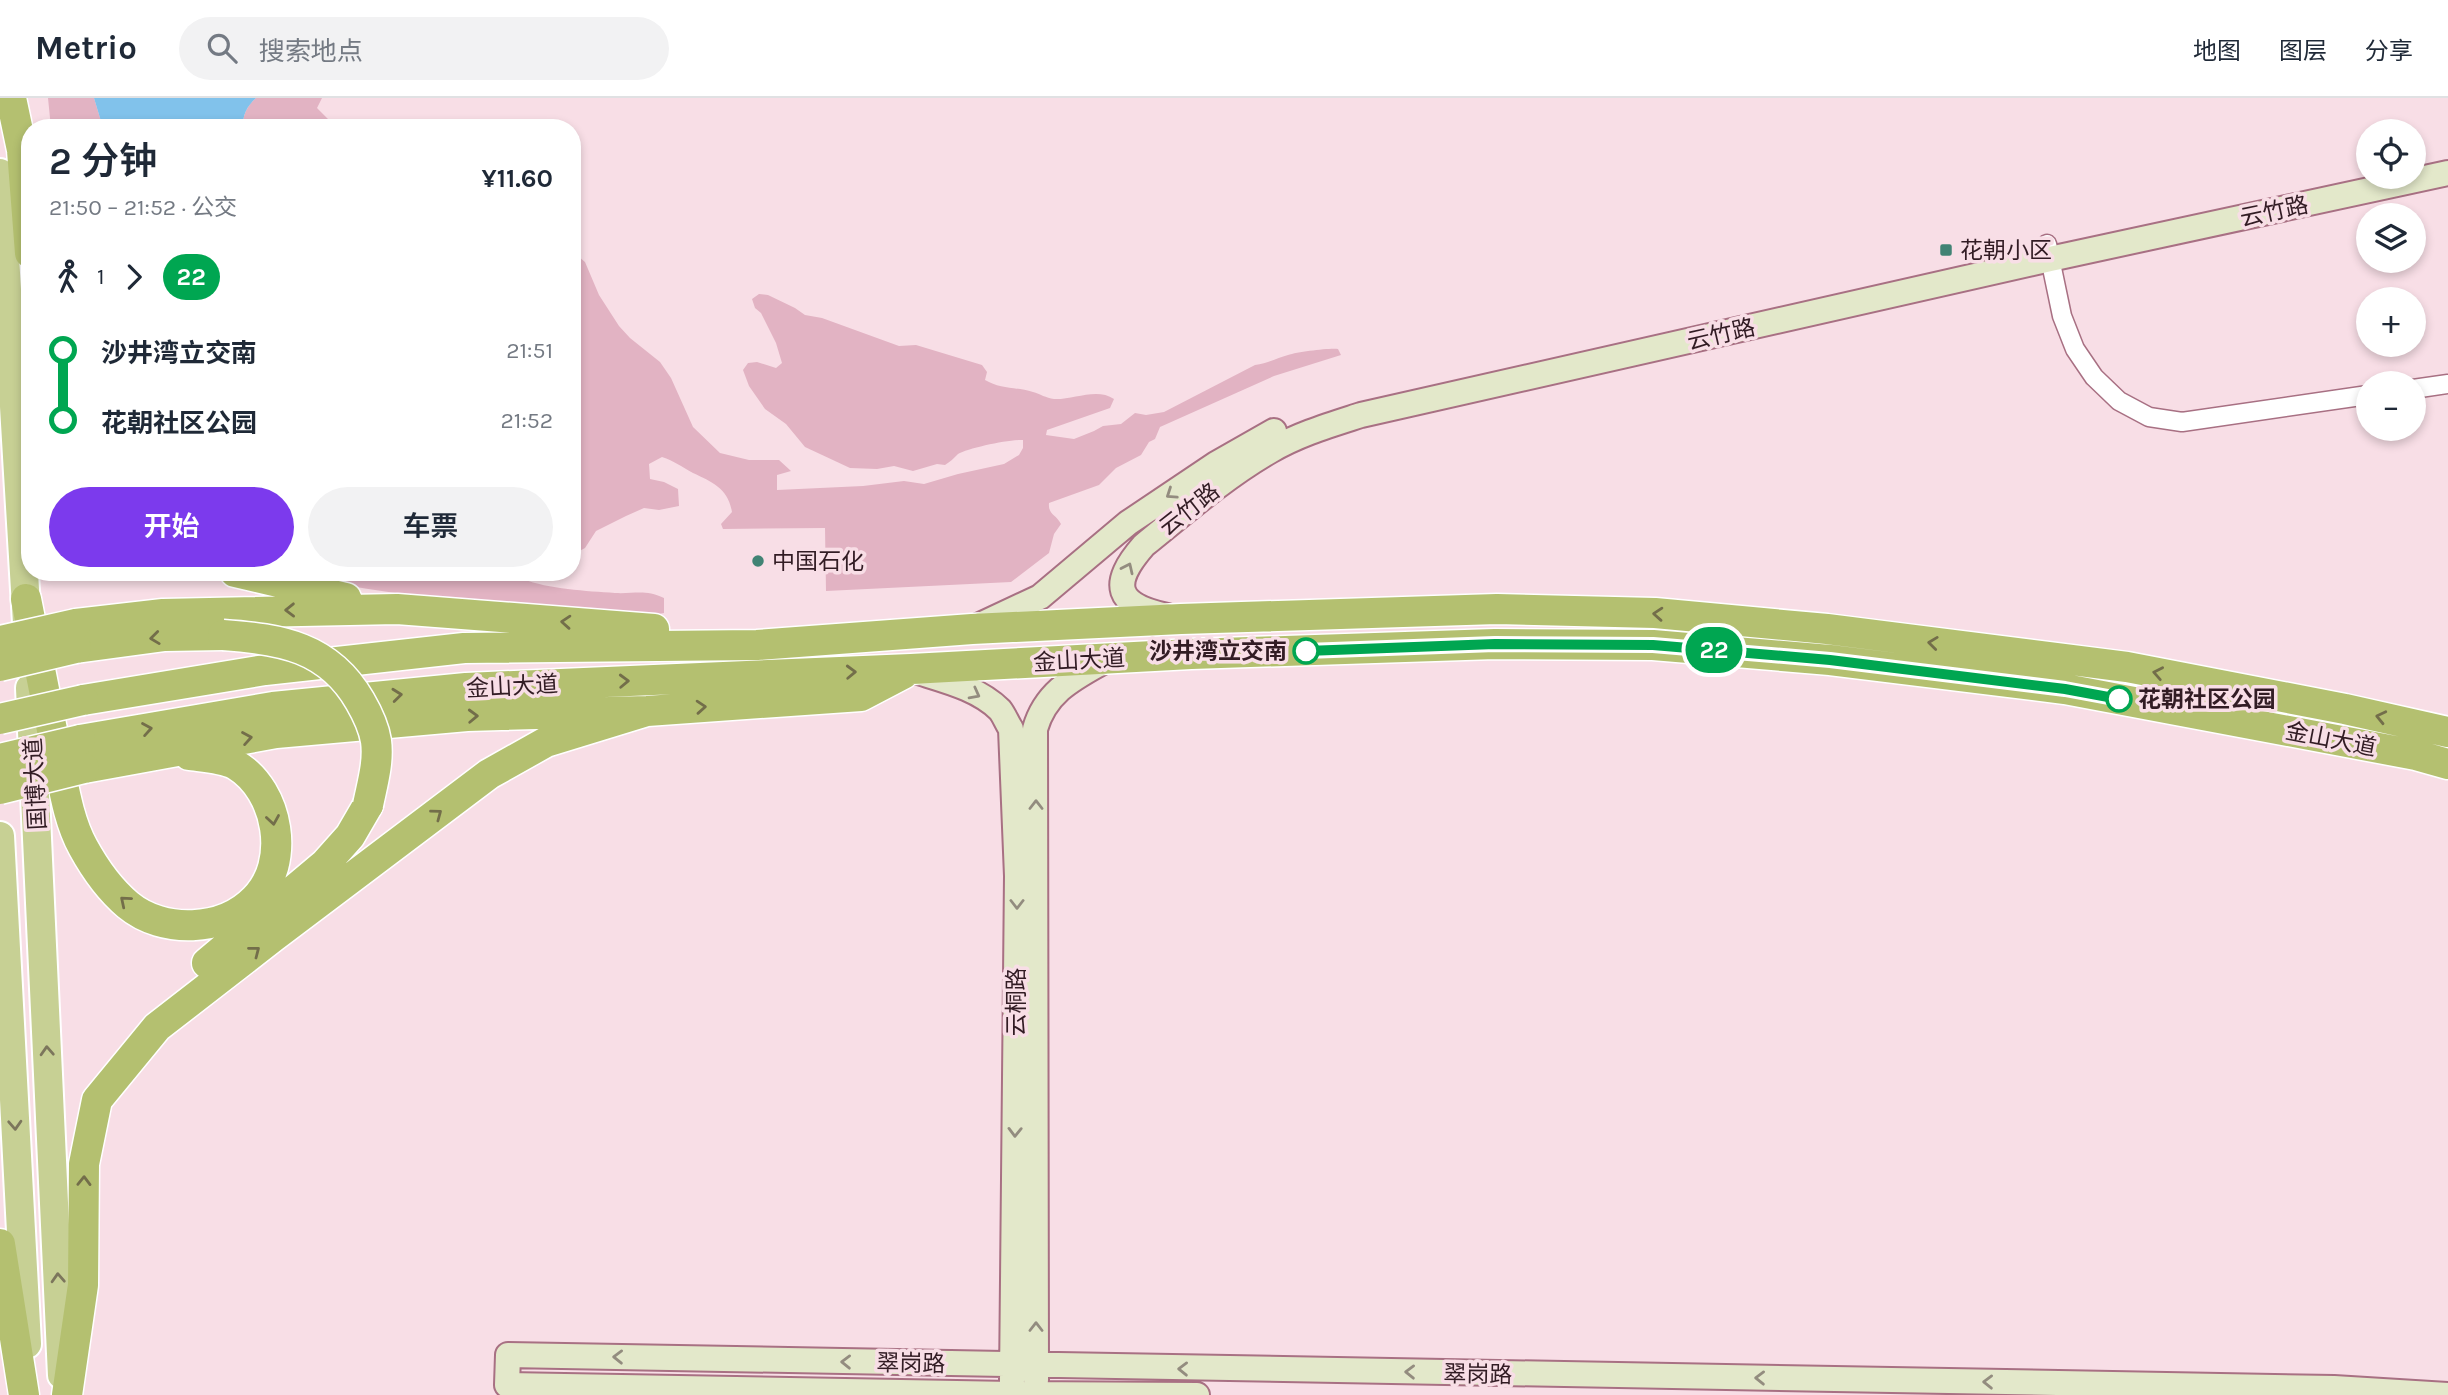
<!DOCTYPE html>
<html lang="zh">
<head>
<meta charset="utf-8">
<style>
	body { margin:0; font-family:Karla,"Noto Sans SC",sans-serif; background:#f2f2f3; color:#1f2937; height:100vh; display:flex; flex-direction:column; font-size:26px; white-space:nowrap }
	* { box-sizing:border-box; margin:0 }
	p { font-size:23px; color:#747a83 }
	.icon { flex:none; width:38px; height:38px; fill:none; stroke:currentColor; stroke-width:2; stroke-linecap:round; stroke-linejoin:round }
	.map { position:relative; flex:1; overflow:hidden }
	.sheet { position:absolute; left:21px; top:21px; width:560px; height:462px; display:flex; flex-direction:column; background:#fff; border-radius:28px; box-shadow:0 4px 10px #0003 }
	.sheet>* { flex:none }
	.badge { padding:0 14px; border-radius:23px; font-size:24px; line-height:46px }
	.buttons { position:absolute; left:2356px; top:21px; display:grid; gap:14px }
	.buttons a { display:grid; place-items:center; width:70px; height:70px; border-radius:50%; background:#fff; box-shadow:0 4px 10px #0003; font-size:35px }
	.map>.badge { position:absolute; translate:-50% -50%; box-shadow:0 0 0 4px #fff }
	.legs { display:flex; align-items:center; gap:10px; height:77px; padding:0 28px; font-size:23px }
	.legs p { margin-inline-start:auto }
	.overview { display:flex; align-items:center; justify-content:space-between; height:119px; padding:0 28px }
	h1 { font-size:38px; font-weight:600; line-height:52px }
	.primary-button { display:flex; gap:14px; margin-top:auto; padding:14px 28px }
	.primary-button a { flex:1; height:80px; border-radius:42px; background:#7c3aed; color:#fff; font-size:28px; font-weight:600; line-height:80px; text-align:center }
	.primary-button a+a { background:#f2f2f3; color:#1f2937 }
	ul { padding:0 28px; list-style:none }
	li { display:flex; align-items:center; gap:24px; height:70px; font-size:26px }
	li i { display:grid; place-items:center; width:10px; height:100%; margin:0 9px; background:currentColor }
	li i::after { content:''; width:18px; height:18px; margin:-9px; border:5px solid; border-radius:50%; background:#fff }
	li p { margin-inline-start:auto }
	li:first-child i { background:linear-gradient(#0000 50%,currentColor 0) }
	li:last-child i { background:linear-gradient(currentColor 50%,#0000 0) }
	header { display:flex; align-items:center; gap:42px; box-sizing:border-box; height:98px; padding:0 35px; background:#fff; border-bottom:2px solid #e0e1e3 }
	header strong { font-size:33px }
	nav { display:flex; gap:38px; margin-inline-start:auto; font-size:24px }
	.search { width:490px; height:63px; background:#f2f2f3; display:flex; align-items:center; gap:18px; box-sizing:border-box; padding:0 24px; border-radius:38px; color:#747a83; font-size:26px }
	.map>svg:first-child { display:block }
	.green { fill:#e2b3c3 }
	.water { fill:#81c2eb }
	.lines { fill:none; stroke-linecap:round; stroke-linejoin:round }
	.minor-casing { stroke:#a87083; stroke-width:21 }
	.secondary-casing { stroke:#a87083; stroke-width:28 }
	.primary-casing { stroke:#fff; stroke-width:32 }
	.trunk-casing { stroke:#fff; stroke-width:33 }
	.minor { stroke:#fff; stroke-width:18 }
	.secondary { stroke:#e3e8ca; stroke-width:24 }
	.primary { stroke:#c7d094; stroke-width:28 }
	.trunk { stroke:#b4c070; stroke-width:30 }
	.trunk-bridge-casing { stroke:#fff; stroke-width:33; stroke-linecap:butt }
	.trunk-bridge { stroke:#b4c070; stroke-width:30 }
	.oneway { stroke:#938c7f }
	.oneway2 { stroke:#736e4a }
	.oneway3 { stroke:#7c765c }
	.line-1-casing { stroke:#fff; stroke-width:16 }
	.line-1 { stroke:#00a651; stroke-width:10 }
	.poi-dot { fill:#418374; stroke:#f8dee6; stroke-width:2.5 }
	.stop-1-dot { fill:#fff; stroke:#00a651; stroke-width:3.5 }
	.labels { text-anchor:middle; stroke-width:7; stroke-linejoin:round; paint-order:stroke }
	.street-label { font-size:23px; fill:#321c24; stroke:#f8dee6 }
	.poi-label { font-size:23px; fill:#321c24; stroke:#f8dee6; text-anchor:start }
	.stop-label { font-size:23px; font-weight:bold; fill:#321c24; stroke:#f8dee6; text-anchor:end }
</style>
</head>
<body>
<header>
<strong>Metrio</strong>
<div class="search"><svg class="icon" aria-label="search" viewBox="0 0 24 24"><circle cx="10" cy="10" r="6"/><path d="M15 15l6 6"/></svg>搜索地点</div>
<nav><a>地图</a><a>图层</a><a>分享</a></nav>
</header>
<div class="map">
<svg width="2448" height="1297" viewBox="0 0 2448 1297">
	<rect width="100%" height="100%" fill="#f8dee6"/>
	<!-- green -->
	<path class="green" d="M 48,0 L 94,0 L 103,30 L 51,30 Z
		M 256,0 L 322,0 L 317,10 L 328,21 L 371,30 L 243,30 C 242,18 247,8 256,0 Z
		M 572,153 L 585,164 L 599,197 L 619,228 L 630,240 L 660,264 L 671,280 L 693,329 L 720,355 L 749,362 L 779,362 L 791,373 L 777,377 L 777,392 L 863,388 L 904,383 L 924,386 L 958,376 L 1004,366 L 1019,357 L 1023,350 L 1023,342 C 1011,341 968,350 958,356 C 954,360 950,364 945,367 L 937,366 L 913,373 L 894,368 L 877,371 L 850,370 L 805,349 L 786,326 L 765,311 L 749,288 L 743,272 L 748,265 L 757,264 L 776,270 L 782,265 L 776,245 L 761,215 L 755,210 L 752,201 L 759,196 L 768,197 L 795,210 L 805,217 L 822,220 L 899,248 L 916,247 L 982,267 L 987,274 L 985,282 C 1000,291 1016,289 1033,294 C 1040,296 1046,300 1054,301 C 1073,302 1097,289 1114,301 L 1110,310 L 1047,332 L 1046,337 L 1074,341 L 1094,333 L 1103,328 L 1121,326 L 1135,315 L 1146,317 L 1164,314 L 1255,267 C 1267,266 1276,260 1288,257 C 1298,254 1328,250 1338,251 L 1341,257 L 1274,278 L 1160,329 L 1155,341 L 1149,344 L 1141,357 L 1116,370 L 1099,387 L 1049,405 C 1048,417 1056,416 1061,426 L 1054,436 L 1049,455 L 1011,484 L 826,493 L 825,430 L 723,431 L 721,426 L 732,414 C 728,390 712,384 693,375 C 682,369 674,363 662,359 L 649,366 L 650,381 L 664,384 L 678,391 L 679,408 L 659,412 L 644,410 L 626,418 L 596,433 L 585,450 L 572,457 Z
		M 282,474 L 524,474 L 523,481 C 548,491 587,493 615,495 C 635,496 645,491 664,500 L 664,515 L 647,518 C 525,507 401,503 282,474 Z"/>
	<!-- water -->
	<path class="water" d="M 94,0 L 256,0 C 247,8 242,18 243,30 L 103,30 Z"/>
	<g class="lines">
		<defs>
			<path id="minor" d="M 2047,146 L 2062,218 L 2075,251 L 2094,279 L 2119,303 L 2149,319 L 2182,324 L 2368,297
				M 2413,291 L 2448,286"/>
			<path id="secondary" d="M 1167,518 C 1116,507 1109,487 1144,447 C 1185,414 1225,379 1270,353 C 1299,336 1330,327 1361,317 L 2050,161 L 2448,75
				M 978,528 L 1040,499 L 1128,425 L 1216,366 L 1274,333
				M 915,573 C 943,582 978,590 1000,612 C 1004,617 1007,625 1011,631 L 1017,778 L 1012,1283
				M 1036,1282 L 1035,631 C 1046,593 1074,580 1106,562
				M 1197,1297 L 1012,1296 L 507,1287 L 508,1257 L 2334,1290 L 2448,1297"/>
			<path id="primary" d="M 0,75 L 27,525
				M 30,590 L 62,1277
				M 0,738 L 27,1246"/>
			<path id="trunk" d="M 11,0 L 22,52 L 30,155
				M 235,474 L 346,500
				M 26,501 C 36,551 46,601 56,652 C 63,683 67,720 83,749 C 95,771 109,791 128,807 C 163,836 223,834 255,801 C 291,765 279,693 236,667 C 224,660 203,659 189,657
				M 76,526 L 163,516 L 397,511 L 654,531
				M 76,550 L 165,538 L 223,537
				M 83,602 L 265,572 L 464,550 L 757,547 L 972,531 L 1181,521 L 1497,511 L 1655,515 L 1827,531 L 2127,569 L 2345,611 L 2448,634
				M 80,642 L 273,609 L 466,590 L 911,571 L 1191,556 L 1495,546 L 1653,547 L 1830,562 L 2065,591 L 2416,657 L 2448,666
				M 84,670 L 276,635 L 467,618 L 647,613 L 861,598 L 903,576
				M 207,865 L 325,766 L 350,738 L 368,707
				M 0,1146 L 24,1297
				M 67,1297 L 83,1187 L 84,1066 L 97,1002 L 157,929 L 273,839 L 489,676 L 546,644 L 647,613"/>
		</defs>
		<!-- minor casing -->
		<use href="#minor" class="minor-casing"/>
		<!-- secondary casing -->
		<use href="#secondary" class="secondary-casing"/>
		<!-- primary casing -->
		<use href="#primary" class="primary-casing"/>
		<!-- trunk casing -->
		<use href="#trunk" class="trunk-casing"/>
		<!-- minor -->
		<use href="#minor" class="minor"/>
		<!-- secondary -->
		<use href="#secondary" class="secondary"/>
		<!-- primary -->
		<use href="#primary" class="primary"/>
		<!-- trunk -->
		<use href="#trunk" class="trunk"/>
		<defs>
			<path id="trunk-bridge" d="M 223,537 C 281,541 329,549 360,603 C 367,615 374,630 376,643 C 379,664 372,687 368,707
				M 0,543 L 76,526
				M 0,568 L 76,550
				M 0,621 L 83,602
				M 0,661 L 80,642
				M 0,691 L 84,670"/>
		</defs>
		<!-- trunk-bridge casing -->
		<use href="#trunk-bridge" class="trunk-bridge-casing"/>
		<!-- trunk-bridge -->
		<use href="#trunk-bridge" class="trunk-bridge"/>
	</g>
	<!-- one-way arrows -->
	<defs><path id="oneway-chevron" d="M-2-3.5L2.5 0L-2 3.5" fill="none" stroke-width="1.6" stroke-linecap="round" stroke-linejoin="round" transform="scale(1.75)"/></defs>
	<g class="oneway">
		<use href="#oneway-chevron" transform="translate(1171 396) rotate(146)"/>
		<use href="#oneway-chevron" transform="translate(1128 470) rotate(-65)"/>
		<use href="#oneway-chevron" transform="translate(975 596) rotate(28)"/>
		<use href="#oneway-chevron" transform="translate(1036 707) rotate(-90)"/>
		<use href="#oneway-chevron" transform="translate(1017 806) rotate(90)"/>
		<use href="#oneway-chevron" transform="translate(1015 1034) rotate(91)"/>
		<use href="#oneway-chevron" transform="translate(1036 1229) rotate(-90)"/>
		<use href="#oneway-chevron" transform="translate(618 1259) rotate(-179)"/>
		<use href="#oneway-chevron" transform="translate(846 1264) rotate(-179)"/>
		<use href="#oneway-chevron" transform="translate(1183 1271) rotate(-179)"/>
		<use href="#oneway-chevron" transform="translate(1410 1274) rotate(-179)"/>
		<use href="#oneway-chevron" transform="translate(1760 1280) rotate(-179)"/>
		<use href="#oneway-chevron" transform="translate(1988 1284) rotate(-179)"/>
	</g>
	<g class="oneway2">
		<use href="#oneway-chevron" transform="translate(290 512) rotate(179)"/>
		<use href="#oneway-chevron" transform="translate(1658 516) rotate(-176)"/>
		<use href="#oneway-chevron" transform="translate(566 524) rotate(-176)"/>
		<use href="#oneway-chevron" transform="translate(155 540) rotate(173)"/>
		<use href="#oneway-chevron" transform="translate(1933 545) rotate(-173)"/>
		<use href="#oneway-chevron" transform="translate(851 574) rotate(-2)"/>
		<use href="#oneway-chevron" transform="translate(2158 575) rotate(-169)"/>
		<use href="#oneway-chevron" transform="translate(624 583) rotate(-2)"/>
		<use href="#oneway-chevron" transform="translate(397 597) rotate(-6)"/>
		<use href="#oneway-chevron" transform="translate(701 609) rotate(-4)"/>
		<use href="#oneway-chevron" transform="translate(473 618) rotate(-2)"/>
		<use href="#oneway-chevron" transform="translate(2381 619) rotate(-167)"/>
		<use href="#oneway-chevron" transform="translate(147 631) rotate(-10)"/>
		<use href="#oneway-chevron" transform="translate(247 640) rotate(-10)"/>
		<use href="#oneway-chevron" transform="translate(437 716) rotate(-37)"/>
		<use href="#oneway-chevron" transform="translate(273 722) rotate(81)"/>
		<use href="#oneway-chevron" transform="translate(125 803) rotate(-140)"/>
		<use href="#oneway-chevron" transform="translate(255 853) rotate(-38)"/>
		<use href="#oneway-chevron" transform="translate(84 1083) rotate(-89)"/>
	</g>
	<g class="oneway3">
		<use href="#oneway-chevron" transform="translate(47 953) rotate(-93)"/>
		<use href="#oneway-chevron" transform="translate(15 1027) rotate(87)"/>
		<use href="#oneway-chevron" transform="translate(58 1180) rotate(-93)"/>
	</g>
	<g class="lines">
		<defs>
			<path id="line-1" d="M 1306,553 L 1495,546 L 1653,547 L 1830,562 L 2065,591 L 2119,601"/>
		</defs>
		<!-- line-1 casing -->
		<use href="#line-1" class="line-1-casing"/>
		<!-- line-1 -->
		<use href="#line-1" class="line-1"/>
	</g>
	<!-- markers -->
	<g class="poi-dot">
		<rect x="1939" y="145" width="14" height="14" rx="3.5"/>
		<circle cx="758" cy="463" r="7"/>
	</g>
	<g class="stop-1-dot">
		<circle cx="1306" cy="553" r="12"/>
		<circle cx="2119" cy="601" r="12"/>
	</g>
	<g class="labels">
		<!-- street labels -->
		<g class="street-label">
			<text transform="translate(2274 113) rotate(-12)" y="8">云竹路</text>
			<text transform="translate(1721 236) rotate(-13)" y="8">云竹路</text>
			<text transform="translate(1189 411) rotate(-38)" y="8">云竹路</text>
			<text transform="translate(1079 562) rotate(-3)" y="8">金山大道</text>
			<text transform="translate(512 588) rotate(-3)" y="8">金山大道</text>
			<text transform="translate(2331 641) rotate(11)" y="8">金山大道</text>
			<text transform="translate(35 686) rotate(-93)" y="8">国博大道</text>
			<text transform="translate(1016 904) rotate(-90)" y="8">云桐路</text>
			<text transform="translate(911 1265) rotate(1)" y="8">翠岗路</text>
			<text transform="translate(1478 1276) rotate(1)" y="8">翠岗路</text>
		</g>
		<!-- poi labels -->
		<g class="poi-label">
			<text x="1960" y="160">花朝小区</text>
			<text x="772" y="471">中国石化</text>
		</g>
		<!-- stop labels -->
		<g class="stop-label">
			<text x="1287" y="561">沙井湾立交南</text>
			<text x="2138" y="609" text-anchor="start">花朝社区公园</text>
		</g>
	</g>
</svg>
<div class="buttons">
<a><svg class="icon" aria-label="locate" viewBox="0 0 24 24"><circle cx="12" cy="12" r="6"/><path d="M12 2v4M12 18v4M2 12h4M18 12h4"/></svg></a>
<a><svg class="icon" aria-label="layers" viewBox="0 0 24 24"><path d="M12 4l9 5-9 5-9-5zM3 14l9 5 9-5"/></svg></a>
<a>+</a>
<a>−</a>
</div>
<b class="badge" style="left:1714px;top:552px;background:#00a651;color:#fff">22</b>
<section class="sheet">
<div class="overview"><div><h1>2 分钟</h1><p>21:50 – 21:52 · 公交</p></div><b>¥11.60</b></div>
<div class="legs"><svg class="icon" aria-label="walk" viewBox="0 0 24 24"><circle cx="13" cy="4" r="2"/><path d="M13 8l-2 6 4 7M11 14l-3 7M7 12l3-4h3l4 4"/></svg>1<svg class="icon" aria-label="forward" viewBox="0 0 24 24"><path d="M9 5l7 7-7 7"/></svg><b class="badge" style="background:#00a651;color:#fff">22</b></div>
<ul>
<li><i style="color:#00a651"></i><b>沙井湾立交南</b><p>21:51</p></li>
<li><i style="color:#00a651"></i><b>花朝社区公园</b><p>21:52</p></li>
</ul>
<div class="primary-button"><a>开始</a><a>车票</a></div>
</section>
</div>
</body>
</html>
